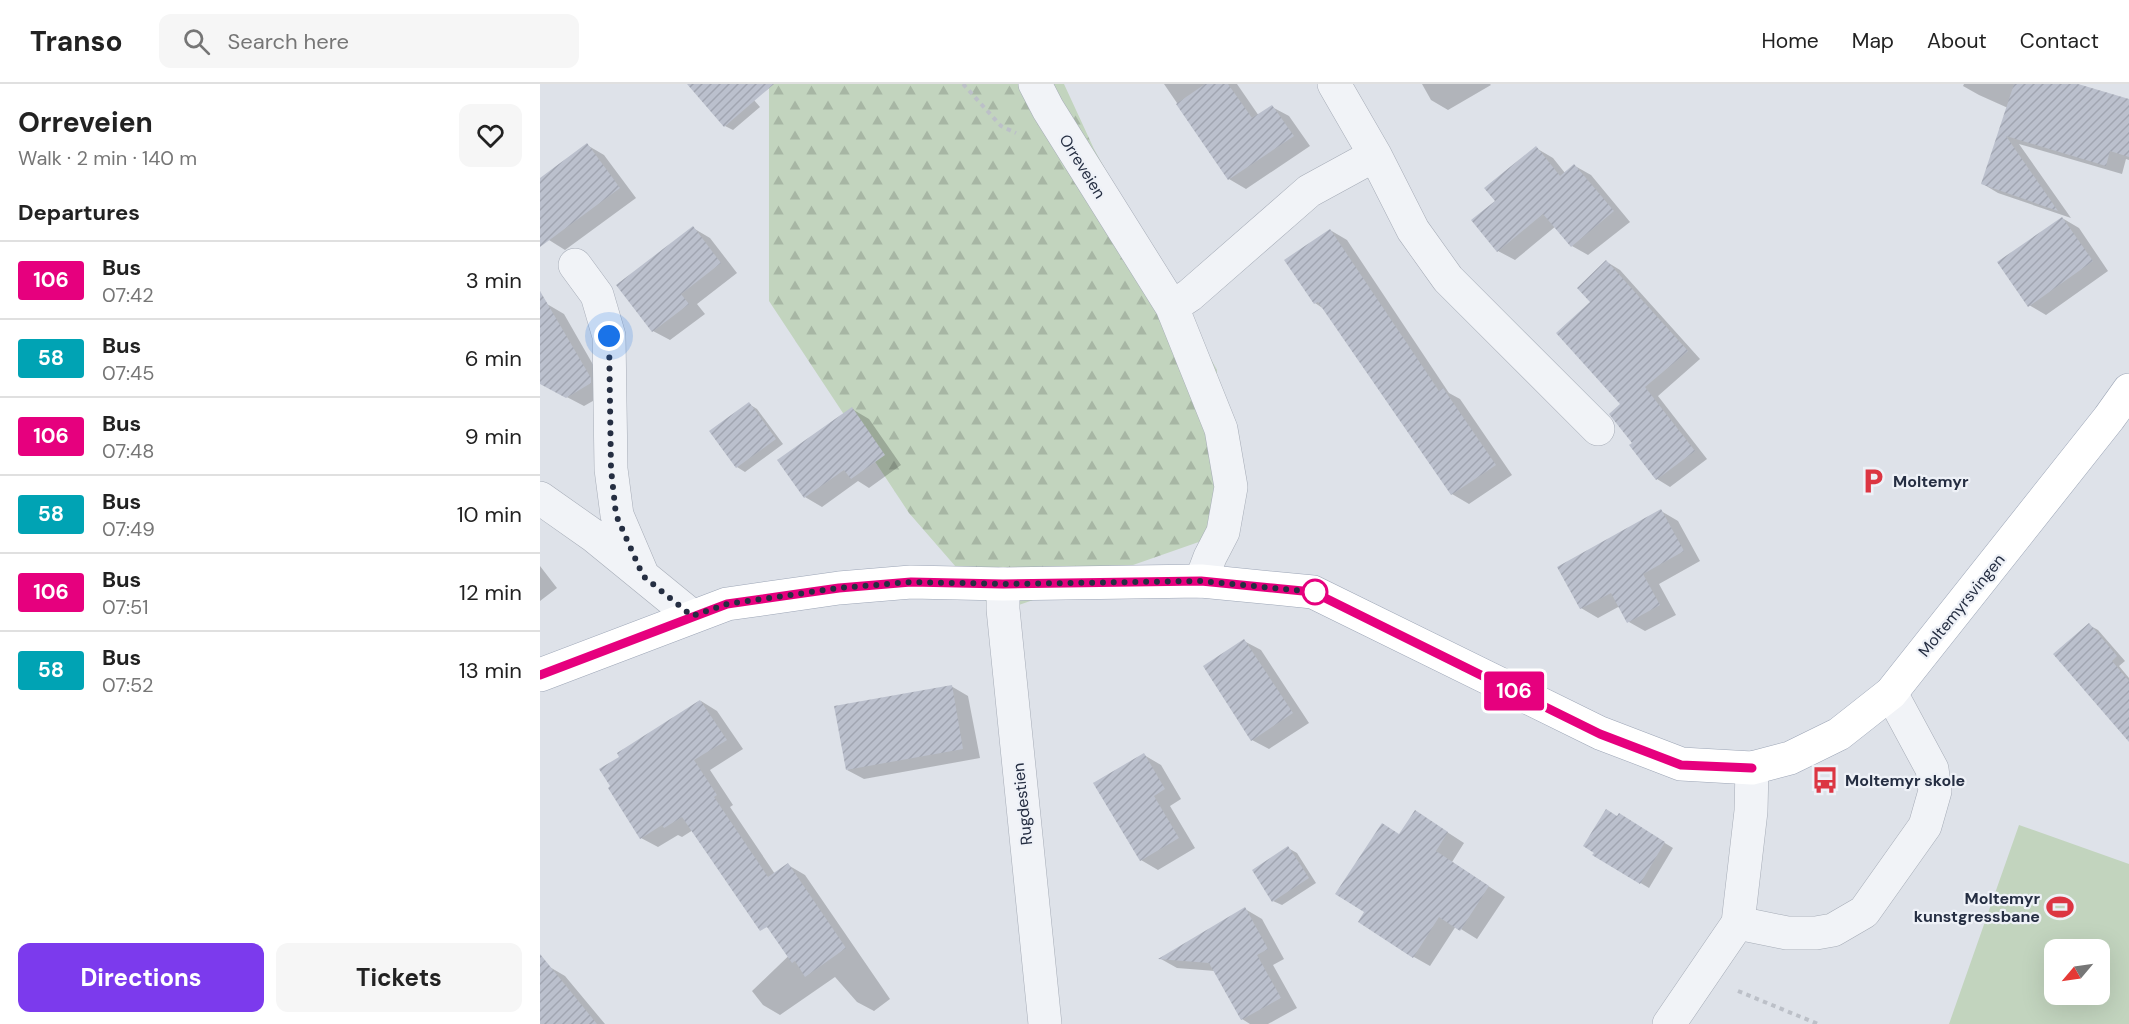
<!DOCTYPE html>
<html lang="en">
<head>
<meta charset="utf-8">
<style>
	body { margin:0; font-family:"DM Sans",sans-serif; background:#f6f6f6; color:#222; height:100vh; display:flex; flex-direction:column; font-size:22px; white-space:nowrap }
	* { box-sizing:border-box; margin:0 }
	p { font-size:20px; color:#767676 }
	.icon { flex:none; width:33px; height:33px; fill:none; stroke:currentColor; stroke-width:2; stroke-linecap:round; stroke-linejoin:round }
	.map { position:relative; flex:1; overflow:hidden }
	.details { display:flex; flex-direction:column; background:#fff; width:540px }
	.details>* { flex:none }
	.badge { padding:0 12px; border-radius:4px; font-size:21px; line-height:39px }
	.needle { width:39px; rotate:241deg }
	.tools { position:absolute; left:1504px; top:855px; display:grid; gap:12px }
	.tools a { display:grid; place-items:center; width:66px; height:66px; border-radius:12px; background:#fff; box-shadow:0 6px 24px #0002; font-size:30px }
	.you { position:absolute; width:30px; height:30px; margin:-15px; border:4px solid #fff; border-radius:50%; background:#1a73e8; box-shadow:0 0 0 9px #1a73e833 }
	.map>.badge { position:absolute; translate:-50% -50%; box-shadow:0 0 0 3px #fff }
	h2 { padding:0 18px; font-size:22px; line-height:54px }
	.round { display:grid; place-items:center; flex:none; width:63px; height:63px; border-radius:12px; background:#f6f6f6 }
	.summary { display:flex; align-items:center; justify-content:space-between; height:102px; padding:0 18px }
	h1 { font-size:28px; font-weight:700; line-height:45px }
	.button { display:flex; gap:12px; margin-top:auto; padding:12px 18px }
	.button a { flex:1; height:69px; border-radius:12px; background:#7c3aed; color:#fff; font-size:24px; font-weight:700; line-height:69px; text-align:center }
	.button a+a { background:#f6f6f6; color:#222 }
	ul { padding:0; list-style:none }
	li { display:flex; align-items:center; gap:18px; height:78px; padding:0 18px; border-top:2px solid #e0e0e0 }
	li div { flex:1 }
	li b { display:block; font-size:22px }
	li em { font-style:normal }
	li .badge { min-width:66px; font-weight:700; text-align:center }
	header { display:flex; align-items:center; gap:36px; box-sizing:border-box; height:84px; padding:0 30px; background:#fff; border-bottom:2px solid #e0e0e0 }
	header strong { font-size:28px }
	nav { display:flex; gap:33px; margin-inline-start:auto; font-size:21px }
	.search { width:420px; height:54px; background:#f6f6f6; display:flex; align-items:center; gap:15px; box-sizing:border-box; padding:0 21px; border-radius:12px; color:#767676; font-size:22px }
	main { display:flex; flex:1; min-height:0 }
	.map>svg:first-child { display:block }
	.forest { fill:url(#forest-firs) }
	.pitch { fill:#c2d4be; fill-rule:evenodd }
	.shadow { fill:#0003 }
	.building { fill:url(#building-hatch) }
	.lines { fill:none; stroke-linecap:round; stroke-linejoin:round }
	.minor-casing { stroke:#a6acb7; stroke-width:34 }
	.major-casing { stroke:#9ca5b6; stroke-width:34 }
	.path { stroke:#bcc0c8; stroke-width:4; stroke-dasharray:4.5 4.5; stroke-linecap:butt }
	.minor { stroke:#f1f3f7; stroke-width:33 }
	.major { stroke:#fff; stroke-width:33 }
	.line-casing { stroke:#fff; stroke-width:14 }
	.line { stroke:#e6007e; stroke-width:9 }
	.walk { stroke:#252e42; stroke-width:6; stroke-dasharray:0 10.8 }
	.stop-dot { fill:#fff; stroke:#e6007e; stroke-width:3 }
	.labels { text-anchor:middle; stroke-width:4.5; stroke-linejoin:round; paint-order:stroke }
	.street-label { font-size:16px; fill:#252e42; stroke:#eef1f7 }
	.poi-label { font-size:16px; font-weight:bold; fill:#252e42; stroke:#eef1f7; text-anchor:start }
</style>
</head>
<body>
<header>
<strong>Transo</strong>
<div class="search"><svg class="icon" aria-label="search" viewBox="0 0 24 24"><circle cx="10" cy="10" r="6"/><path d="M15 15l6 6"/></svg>Search here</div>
<nav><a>Home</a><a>Map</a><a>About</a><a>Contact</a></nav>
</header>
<main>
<section class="details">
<div class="summary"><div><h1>Orreveien</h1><p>Walk · 2 min · 140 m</p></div><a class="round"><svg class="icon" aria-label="heart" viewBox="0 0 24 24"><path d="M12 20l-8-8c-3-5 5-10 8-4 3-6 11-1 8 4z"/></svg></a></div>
<h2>Departures</h2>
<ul>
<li><span class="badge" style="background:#e6007e;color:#fff">106</span><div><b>Bus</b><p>07:42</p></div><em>3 min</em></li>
<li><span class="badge" style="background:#00a3b4;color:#fff">58</span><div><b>Bus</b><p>07:45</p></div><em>6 min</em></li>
<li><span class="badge" style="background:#e6007e;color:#fff">106</span><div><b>Bus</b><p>07:48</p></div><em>9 min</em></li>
<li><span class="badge" style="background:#00a3b4;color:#fff">58</span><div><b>Bus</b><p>07:49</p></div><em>10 min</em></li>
<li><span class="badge" style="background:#e6007e;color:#fff">106</span><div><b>Bus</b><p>07:51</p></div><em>12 min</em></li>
<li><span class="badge" style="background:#00a3b4;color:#fff">58</span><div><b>Bus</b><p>07:52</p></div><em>13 min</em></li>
</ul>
<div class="button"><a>Directions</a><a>Tickets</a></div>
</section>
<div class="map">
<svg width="1589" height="940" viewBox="0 0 1589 940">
	<defs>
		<pattern id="forest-firs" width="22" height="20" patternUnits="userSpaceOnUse" patternTransform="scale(1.5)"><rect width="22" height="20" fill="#c2d4be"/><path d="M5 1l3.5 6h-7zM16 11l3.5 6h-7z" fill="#a7b6a4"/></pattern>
		<pattern id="building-hatch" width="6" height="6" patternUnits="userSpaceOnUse" patternTransform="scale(1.5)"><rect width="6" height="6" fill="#bbc0cd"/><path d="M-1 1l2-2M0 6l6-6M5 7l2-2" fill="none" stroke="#a1a5b1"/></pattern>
	</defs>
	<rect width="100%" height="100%" fill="#dee2e9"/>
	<!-- forest -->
	<path class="forest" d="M 229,0 L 524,0 L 554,65 L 677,286 L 673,453 L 456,529 L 369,429 L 229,217 Z"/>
	<!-- pitch -->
	<path class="pitch" d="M 1479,741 L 1589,780 L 1589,940 L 1409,940 ZM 1515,866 L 1560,866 L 1560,910 L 1515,910 Z"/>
	<!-- shadow -->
	<path class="shadow" d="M 149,0 L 200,0 L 220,23 L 193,46 L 185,42 Z
		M 624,0 L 697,0 L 719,32 L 732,23 L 749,32 L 770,62 L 706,105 L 689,95 Z
		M 882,0 L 950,0 L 951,1 L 908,26 L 891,16 Z
		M 1424,0 L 1533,0 L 1589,17 L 1589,76 L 1586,75 L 1582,90 L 1479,60 L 1531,134 L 1458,109 L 1443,100 L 1468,24 L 1439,11 L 1423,2 Z
		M 47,61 L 64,71 L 96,114 L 25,166 L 9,156 L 0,145 L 0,96 Z
		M 996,64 L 1013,74 L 1025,89 L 1035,82 L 1051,91 L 1090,138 L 1048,171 L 1032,162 L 1016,142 L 975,176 L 958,167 L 957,117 Z
		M 1522,134 L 1539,144 L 1568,187 L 1506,231 L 1489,221 Z
		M 153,144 L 170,154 L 197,189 L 157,220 L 165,230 L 130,256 L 113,247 Z
		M 790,146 L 807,156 L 909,309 L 920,315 L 972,391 L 929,420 L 912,410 L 784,225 L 775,219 Z
		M 1067,178 L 1080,186 L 1160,275 L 1118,312 L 1167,375 L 1130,403 L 1117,395 L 1094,360 L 1052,218 Z
		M 7,220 L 24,230 L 67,305 L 67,309 L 44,322 L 0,299 L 0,224 Z
		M 209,320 L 217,325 L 243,360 L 205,388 L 197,383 Z
		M 312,325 L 329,335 L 361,381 L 329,404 L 318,397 L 282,423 L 265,413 Z
		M 1121,427 L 1138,437 L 1160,477 L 1119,500 L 1136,531 L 1105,547 L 1089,538 L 1080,522 L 1058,534 L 1041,524 L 1019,484 Z
		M 0,482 L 17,504 L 0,517 Z
		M 1549,541 L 1558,546 L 1585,577 L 1579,582 L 1589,594 L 1589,598 L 1564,620 Z
		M 704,557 L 721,566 L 769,639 L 729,665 L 712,656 Z
		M 411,602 L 428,612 L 440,674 L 324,695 L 307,686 Z
		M 161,617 L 177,627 L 203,665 L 170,686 L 193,721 L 190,723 L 235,790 L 248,781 L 265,791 L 350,915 L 334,927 L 317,918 L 295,893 L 240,931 L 223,921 L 212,907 L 264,857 L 231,845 L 214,836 L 153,746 L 142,753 L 138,751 L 118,763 L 101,754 Z
		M 604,671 L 621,681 L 641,715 L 630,722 L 655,764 L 618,786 L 601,776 Z
		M 876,728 L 924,759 L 912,778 L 965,813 L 937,855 L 916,842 L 890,882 L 874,873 L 860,751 Z
		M 1079,731 L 1133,764 L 1109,804 L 1054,771 Z
		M 748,764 L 757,769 L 776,799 L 742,821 L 733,817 Z
		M 705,825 L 722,835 L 744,875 L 733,881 L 757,924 L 728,940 L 710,940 L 702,935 L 675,887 L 637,884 L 621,875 Z
		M 8,882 L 25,892 L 65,940 L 0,940 L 0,889 Z"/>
	<!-- building -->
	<path class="building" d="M 147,0 L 234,0 L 184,43 Z
		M 665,0 L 688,0 L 712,34 L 732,21 L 754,52 L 688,96 L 636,20 Z
		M 1474,0 L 1538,0 L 1589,15 L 1589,73 L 1570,67 L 1566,82 L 1466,52 L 1518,127 L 1441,100 Z
		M 47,59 L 80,104 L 0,163 L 0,94 Z
		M 996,62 L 1020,92 L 1034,80 L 1074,127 L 1031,163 L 1003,130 L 957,168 L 931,136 L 955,117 L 944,104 Z
		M 1522,133 L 1553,177 L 1488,223 L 1457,178 Z
		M 153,142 L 181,179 L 141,210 L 149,220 L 112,248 L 76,201 Z
		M 790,145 L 899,307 L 903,304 L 956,381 L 911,411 L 778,218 L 774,220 L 744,176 Z
		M 1066,176 L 1148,267 L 1105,303 L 1155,367 L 1116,396 L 1089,361 L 1092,359 L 1069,330 L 1080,320 L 1016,249 L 1050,218 L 1037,204 Z
		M 0,207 L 51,294 L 51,299 L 26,314 L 0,300 Z
		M 209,318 L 236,355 L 196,384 L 169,347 Z
		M 312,323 L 345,371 L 311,395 L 304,386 L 264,414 L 237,376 Z
		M 1121,425 L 1144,467 L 1103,490 L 1120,521 L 1087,539 L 1071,509 L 1040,525 L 1017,483 Z
		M 1549,539 L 1577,572 L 1572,577 L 1589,597 L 1589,658 L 1513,570 Z
		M 704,555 L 753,629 L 711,657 L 663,582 Z
		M 412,601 L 423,665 L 306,686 L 294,622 Z
		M 160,616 L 187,656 L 154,676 L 177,711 L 174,713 L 228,793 L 248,779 L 306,864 L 265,893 L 255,877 L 252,879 L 227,843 L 220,847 L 142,733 L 124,744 L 122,741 L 100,755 L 68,704 L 70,702 L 59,685 L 79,673 L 77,669 Z
		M 604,669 L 625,705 L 614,712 L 639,754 L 600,777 L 553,699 Z
		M 1066,725 L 1077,732 L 1079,729 L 1125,758 L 1100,800 L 1052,771 L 1054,769 L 1043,762 Z
		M 875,726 L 908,748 L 896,767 L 949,802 L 920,847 L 899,833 L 873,874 L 818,838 L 824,828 L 795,810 L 842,739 L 859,750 Z
		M 748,762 L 769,794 L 732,818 L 712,786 Z
		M 705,823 L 728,865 L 717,871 L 741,914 L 701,936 L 669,879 L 618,875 Z
		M 0,870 L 57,940 L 0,940 Z"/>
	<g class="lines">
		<defs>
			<path id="minor" d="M 495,0 L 508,25 L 632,223 L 681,345 L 691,403 L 683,448 L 670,473 L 661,497
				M 794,0 L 835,71 L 873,146 L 908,195 L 1058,345
				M 35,181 L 57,211 L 69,252 L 71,385 L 77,431 L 103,492
				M 632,223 L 650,211 L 769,107 L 835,71
				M 0,414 L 54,452 L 152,532
				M 463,500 L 463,525 L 505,940
				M 1198,839 L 1247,849 L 1276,849 L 1293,846 L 1324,828 L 1385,742 L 1395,707 L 1392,685 L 1351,609
				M 1129,940 L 1198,839 L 1211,727 L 1212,684"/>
			<path id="major" d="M 0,591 L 187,520 L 299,504 L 371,498 L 463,500 L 661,497 L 773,508 L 1060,649 L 1141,680 L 1212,684 L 1250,674 L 1299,650 L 1351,609 L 1569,334 L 1589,306"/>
		</defs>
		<!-- minor casing -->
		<use href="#minor" class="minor-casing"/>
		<!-- major casing -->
		<use href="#major" class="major-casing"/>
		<!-- path -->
		<path class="path" d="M 423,0 L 461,42 L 476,49
			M 1198,907 L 1278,940"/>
		<!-- minor -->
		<use href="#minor" class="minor"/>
		<!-- major -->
		<use href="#major" class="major"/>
	</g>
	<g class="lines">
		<defs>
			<path id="line" d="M 0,591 L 187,520 L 299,504 L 371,498 L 463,500 L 661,497 L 773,508 L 1060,650 L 1141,681 L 1212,684"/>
		</defs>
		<!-- line casing -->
		<use href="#line" class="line-casing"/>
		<!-- line -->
		<use href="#line" class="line"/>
		<!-- walk -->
		<path class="walk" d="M 69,252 L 71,385 L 76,431 L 103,492 L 152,532 L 187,520 L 299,504 L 371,498 L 463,500 L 661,497 L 775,508"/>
	</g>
	<!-- icons -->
	<defs>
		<symbol id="parking-bare" viewBox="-9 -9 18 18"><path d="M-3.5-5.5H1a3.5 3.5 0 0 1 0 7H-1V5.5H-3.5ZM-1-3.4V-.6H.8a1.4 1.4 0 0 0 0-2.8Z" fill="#dc3542" stroke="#eef1f7" stroke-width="2.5" paint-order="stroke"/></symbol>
		<symbol id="bus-bare" viewBox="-9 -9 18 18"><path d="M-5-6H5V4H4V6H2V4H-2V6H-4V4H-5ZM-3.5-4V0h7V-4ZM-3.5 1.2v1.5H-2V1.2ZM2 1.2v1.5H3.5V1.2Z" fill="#dc3542" stroke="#eef1f7" stroke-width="2.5" paint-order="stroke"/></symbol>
		<symbol id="stadium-bare" viewBox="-9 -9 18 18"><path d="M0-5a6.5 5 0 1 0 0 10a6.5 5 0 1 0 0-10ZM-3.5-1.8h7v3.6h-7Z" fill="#dc3542" stroke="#eef1f7" stroke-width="2.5" paint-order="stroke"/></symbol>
	</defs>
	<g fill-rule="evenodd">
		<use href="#parking-bare" x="1314" y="378" width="38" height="38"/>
		<use href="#bus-bare" x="1266" y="677" width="38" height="38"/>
		<use href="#stadium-bare" x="1501" y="804" width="38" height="38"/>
	</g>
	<!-- markers -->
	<circle class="stop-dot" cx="775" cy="508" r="12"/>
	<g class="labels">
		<!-- street labels -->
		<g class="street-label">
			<text transform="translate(543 82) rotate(58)" y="6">Orreveien</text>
			<text transform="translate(1421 521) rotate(-51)" y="6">Moltemyrsvingen</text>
			<text transform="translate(482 720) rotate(-96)" y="6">Rugdestien</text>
		</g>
		<!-- poi labels -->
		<g class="poi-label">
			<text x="1353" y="403">Moltemyr</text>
			<text x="1305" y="702">Moltemyr skole</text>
			<text x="1500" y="820" text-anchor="end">Moltemyr<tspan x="1500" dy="18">kunstgressbane</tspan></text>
		</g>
	</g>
</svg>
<div class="tools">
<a><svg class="needle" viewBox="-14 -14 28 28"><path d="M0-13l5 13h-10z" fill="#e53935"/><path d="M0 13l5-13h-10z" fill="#767676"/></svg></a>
</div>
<div class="you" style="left:69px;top:252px"></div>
<b class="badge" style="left:974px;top:607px;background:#e6007e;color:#fff">106</b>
</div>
</main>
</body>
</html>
